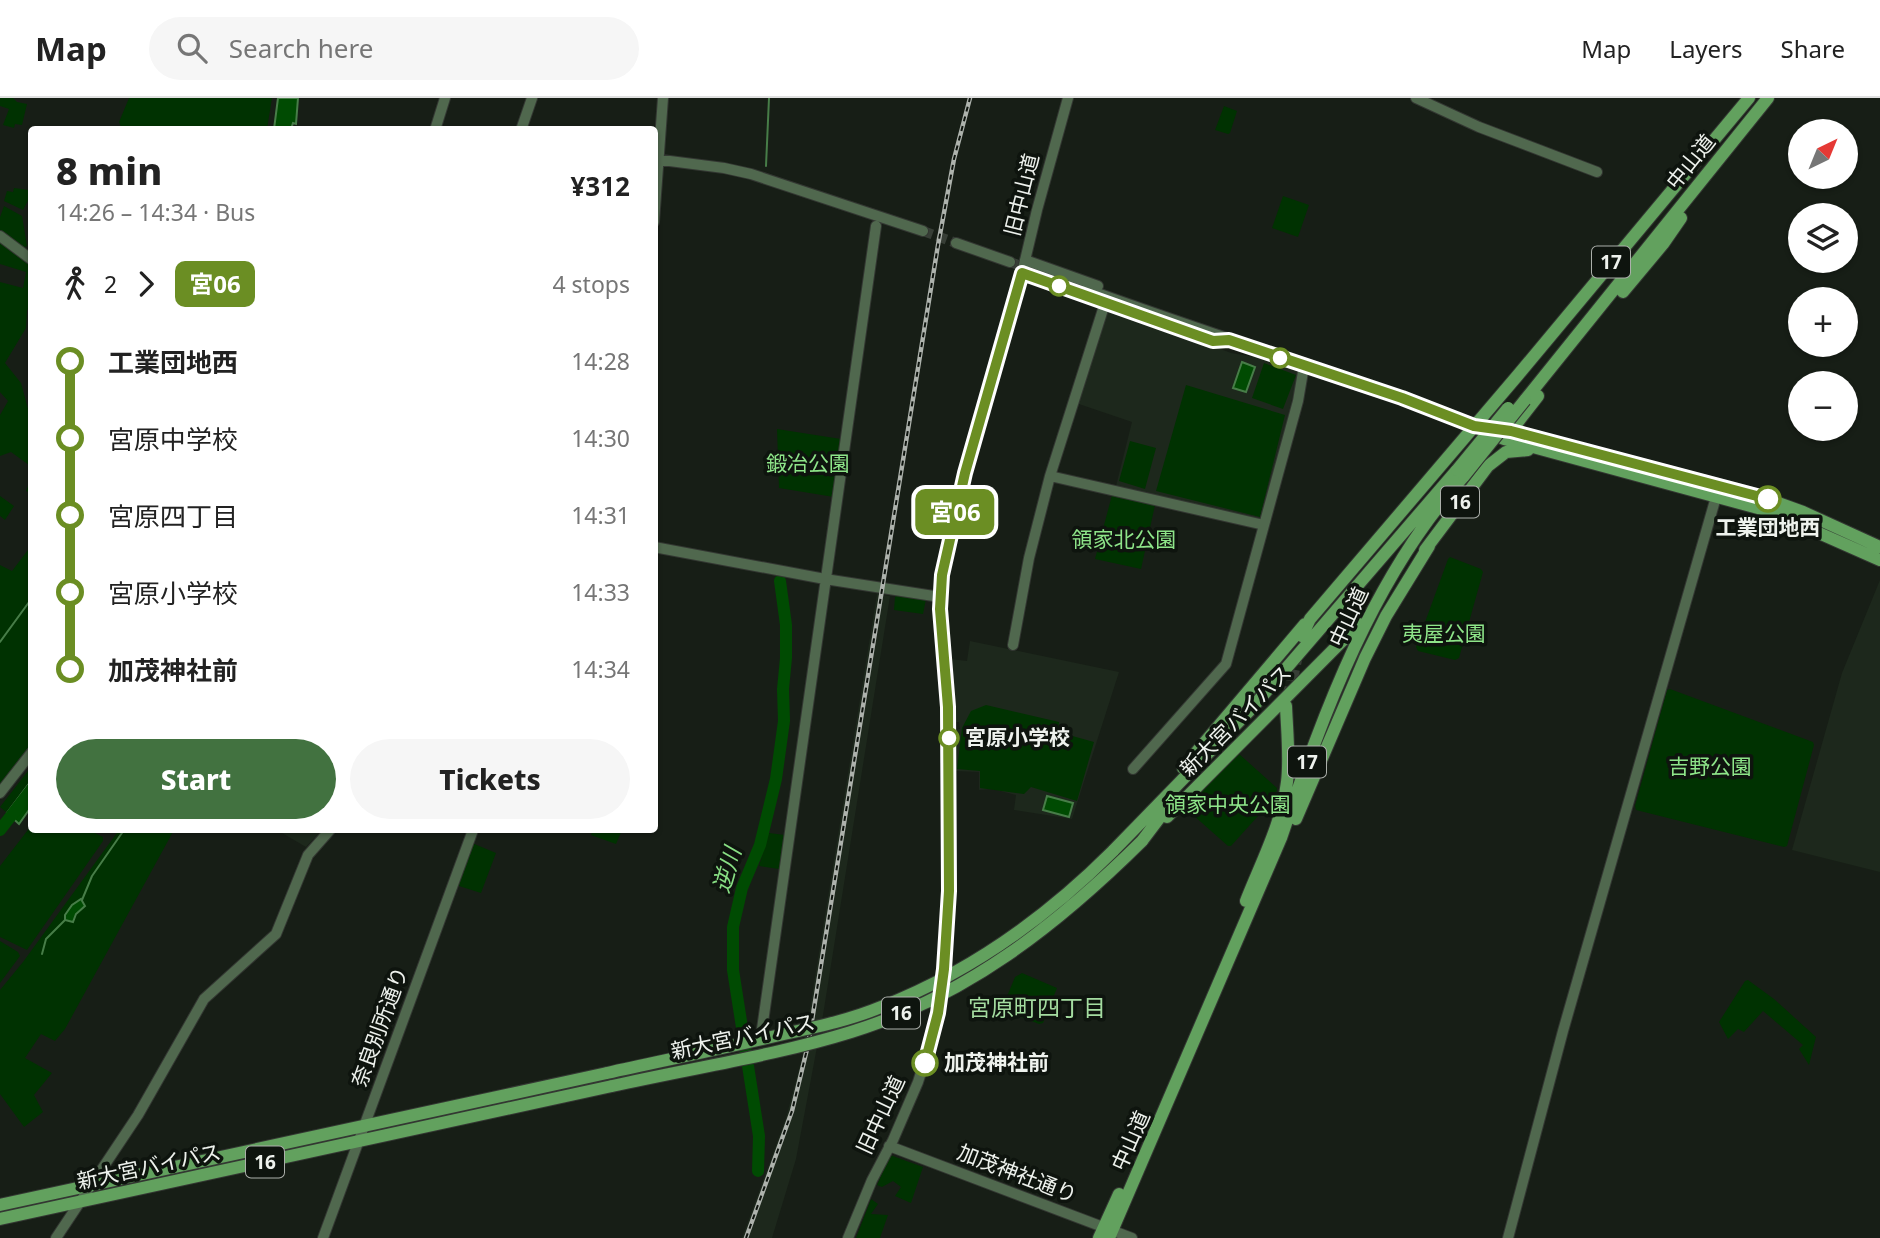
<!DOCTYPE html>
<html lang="en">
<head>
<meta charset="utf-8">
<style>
	body { margin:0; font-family:"Noto Sans","Noto Sans JP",sans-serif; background:#f6f6f6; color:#222; height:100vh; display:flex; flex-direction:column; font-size:26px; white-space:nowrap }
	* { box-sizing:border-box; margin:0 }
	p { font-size:23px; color:#767676 }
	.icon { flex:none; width:38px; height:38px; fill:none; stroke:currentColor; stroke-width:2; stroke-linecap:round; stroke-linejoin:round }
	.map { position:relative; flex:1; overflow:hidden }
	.details { position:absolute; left:28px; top:28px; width:630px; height:707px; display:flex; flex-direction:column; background:#fff; border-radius:7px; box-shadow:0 2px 5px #0004 }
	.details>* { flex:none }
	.badge { padding:0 14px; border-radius:10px; font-size:24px; line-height:46px }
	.needle { width:46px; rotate:43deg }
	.buttons { position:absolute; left:1788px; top:21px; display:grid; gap:14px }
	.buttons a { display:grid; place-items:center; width:70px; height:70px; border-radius:50%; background:#fff; box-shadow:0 2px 5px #0004; font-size:35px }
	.map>.badge { position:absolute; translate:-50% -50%; box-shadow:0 0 0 4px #fff }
	.legs { display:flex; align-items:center; gap:10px; height:77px; padding:0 28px; font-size:23px }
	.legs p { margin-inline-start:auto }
	.head { display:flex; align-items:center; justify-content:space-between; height:119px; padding:0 28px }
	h1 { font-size:38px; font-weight:800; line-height:52px }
	.primary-button { display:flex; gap:14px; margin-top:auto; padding:14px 28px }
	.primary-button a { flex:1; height:80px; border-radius:42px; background:#427240; color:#fff; font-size:28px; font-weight:800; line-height:80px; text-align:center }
	.primary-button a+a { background:#f6f6f6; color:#222 }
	ul { padding:0 28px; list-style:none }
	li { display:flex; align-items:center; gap:24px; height:77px; font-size:26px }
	li i { display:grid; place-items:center; width:10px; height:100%; margin:0 9px; background:currentColor }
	li i::after { content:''; width:18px; height:18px; margin:-9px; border:5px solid; border-radius:50%; background:#fff }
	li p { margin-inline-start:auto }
	li:first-child i { background:linear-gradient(#0000 50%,currentColor 0) }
	li:last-child i { background:linear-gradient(currentColor 50%,#0000 0) }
	header { display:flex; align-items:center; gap:42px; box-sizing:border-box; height:98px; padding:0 35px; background:#fff; border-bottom:2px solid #e0e0e0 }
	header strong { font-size:33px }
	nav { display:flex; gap:38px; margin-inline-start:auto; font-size:24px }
	.search { width:490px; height:63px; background:#f6f6f6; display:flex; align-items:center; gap:18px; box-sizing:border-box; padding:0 24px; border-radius:38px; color:#767676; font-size:26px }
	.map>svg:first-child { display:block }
	.built { fill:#1d281c }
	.green { fill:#003201 }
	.water { fill:#004b02; stroke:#477d48; stroke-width:2 }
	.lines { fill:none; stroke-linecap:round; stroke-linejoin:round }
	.stream { stroke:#477d48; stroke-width:2 }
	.river { stroke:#004b02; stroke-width:12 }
	.secondary-tunnel { stroke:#373e36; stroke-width:10; stroke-dasharray:10 5; stroke-linecap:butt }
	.highway-tunnel { stroke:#373e36; stroke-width:12; stroke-dasharray:12 6; stroke-linecap:butt }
	.secondary-casing { stroke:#333732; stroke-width:12 }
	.highway-casing { stroke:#333732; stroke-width:14 }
	.secondary { stroke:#50684e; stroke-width:10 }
	.highway { stroke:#62a15e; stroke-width:12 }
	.rail-casing { stroke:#adb2ac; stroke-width:4.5 }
	.rail { stroke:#0e140e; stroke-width:2; stroke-dasharray:5; stroke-linecap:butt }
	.highway-bridge-casing { stroke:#333732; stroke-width:14; stroke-linecap:butt }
	.highway-bridge { stroke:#62a15e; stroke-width:12 }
	.line-1-casing { stroke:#fff; stroke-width:16 }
	.line-1 { stroke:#6b8e23; stroke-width:10 }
	.stop-1-dot { fill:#fff; stroke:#6b8e23; stroke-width:3.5 }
	.labels { text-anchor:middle; stroke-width:7; stroke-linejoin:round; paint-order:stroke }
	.shield { fill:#0e140e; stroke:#abafaa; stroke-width:2 }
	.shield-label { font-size:19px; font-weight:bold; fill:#eef2ed }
	.street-label { font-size:21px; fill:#eef2ed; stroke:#0e140e }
	.park-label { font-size:21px; fill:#8ee589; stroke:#0e140e }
	.stop-label { font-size:21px; font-weight:bold; fill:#eef2ed; stroke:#0e140e; text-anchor:start }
	.water-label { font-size:23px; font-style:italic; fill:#88df84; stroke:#0e140e }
	.neighbourhood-label { font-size:23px; fill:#a4dca0; stroke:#0e140e }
</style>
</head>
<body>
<header>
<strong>Map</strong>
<div class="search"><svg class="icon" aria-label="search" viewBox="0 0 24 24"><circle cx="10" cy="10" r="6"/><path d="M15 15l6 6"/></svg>Search here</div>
<nav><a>Map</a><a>Layers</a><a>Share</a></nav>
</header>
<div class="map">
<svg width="1880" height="1140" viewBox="0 0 1880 1140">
	<rect width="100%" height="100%" fill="#171e16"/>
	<!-- built -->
	<path class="built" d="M 1111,209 L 1231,255 L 1261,260 L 1299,273 L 1262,423 L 1116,388 L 1132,324 L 1076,305 L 1107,211 Z
		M 1880,482 L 1880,774 L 1792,752 L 1842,575 Z
		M 877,496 L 890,498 L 823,917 L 796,1061 L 772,1140 L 742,1140 L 786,1020 L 802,960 Z
		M 970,543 L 1119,574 L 1072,721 L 1014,712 L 1016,697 L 993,691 L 979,692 L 979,674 L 955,673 L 954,632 L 960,631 L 959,624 L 954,624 L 950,561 L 967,563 Z
		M 277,732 L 322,732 L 306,749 Z"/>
	<!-- green -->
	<path class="green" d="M 0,0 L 13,0 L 17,4 L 27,6 L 22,27 L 15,26 L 14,30 L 3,27 L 9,11 L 0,8 Z
		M 129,0 L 272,0 L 267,31 L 122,31 L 119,24 Z
		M 1224,8 L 1237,13 L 1230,35 L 1228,36 L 1215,32 Z
		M 30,87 L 31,97 L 23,112 L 4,103 L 7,93 L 13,94 L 14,90 L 29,92 Z
		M 1283,98 L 1309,107 L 1298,139 L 1272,130 Z
		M 4,108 L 22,118 L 27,148 L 23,150 L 0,132 L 0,119 Z
		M 0,145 L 31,168 L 31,202 L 27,213 L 26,230 L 5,265 L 21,285 L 31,322 L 31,395 L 26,393 L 28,388 L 28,377 L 30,373 L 29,367 L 11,354 L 0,358 L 0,317 L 8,303 L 0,294 L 0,184 L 23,190 L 26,174 L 0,166 Z
		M 1264,265 L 1296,277 L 1283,311 L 1252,300 Z
		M 1186,287 L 1285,317 L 1260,419 L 1156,393 Z
		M 777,331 L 841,341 L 834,399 L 779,390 Z
		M 1130,343 L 1156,350 L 1145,391 L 1119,383 Z
		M 1112,397 L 1155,407 L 1141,471 L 1095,461 Z
		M 0,398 L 14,408 L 5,422 L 0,418 Z
		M 31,448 L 31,649 L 0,689 L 0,467 L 12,473 Z
		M 1450,459 L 1481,471 L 1483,474 L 1459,560 L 1455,562 L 1418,553 L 1416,549 L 1448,461 Z
		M 897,497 L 926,501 L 923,516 L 894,512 L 895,499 Z
		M 1670,591 L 1813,644 L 1814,647 L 1787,748 L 1784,749 L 1636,712 L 1635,708 L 1667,592 Z
		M 986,607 L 1059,624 L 1058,634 L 1094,644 L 1077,703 L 1031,689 L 1024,696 L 980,690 L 980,673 L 957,671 L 962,630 L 971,613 Z
		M 1238,655 L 1277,690 L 1276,698 L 1231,748 L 1228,748 L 1184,709 Z
		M 31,669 L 31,682 L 6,714 L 0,709 Z
		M 31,728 L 32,732 L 89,732 L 103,739 L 103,743 L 27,852 L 0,839 L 0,768 Z
		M 119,732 L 174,732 L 65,931 L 55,943 L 41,936 L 25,960 L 52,975 L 34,997 L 43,1014 L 24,1029 L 0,996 L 0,892 L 23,864 Z
		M 593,732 L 622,732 L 616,746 L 591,737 Z
		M 769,735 L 785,737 L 779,771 L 759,768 Z
		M 472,745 L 496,755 L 481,795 L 459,788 L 457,784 Z
		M 0,843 L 18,854 L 20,858 L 0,885 Z
		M 1022,875 L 1057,890 L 1043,925 L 1039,926 L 1004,912 L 1003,908 L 1015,879 Z
		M 1748,882 L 1774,901 L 1816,939 L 1809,967 L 1799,951 L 1803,947 L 1763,913 L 1744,934 L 1738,931 L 1728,941 L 1719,924 L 1745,883 Z
		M 890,1057 L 923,1069 L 911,1105 L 895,1098 L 901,1089 L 893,1083 L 882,1089 L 877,1087 Z
		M 871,1101 L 878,1106 L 871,1116 L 888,1117 L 880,1140 L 856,1140 Z"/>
	<!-- water -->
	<path class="water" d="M 278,0 L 298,0 L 296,26 L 293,25 L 291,31 L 274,31 Z
		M 1242,264 L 1255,269 L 1246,294 L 1233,290 Z
		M 31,683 L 31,709 L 19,726 L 7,715 Z
		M 1047,698 L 1073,705 L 1069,719 L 1043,712 Z
		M 81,801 L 85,808 L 76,816 L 73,824 L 65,822 L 65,817 L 72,807 Z"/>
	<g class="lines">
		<!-- stream -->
		<path class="stream" d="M 766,68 L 769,0
			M 0,544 L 32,500
			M 82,802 L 92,778 L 124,732
			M 42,856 L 46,841 L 65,822"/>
		<!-- river -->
		<path class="river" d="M 0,732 L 32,691
			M 758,1073 L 759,1038 L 733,872 L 733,829 L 742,790 L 760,747 L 776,681 L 784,623 L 783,591 L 786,560 L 786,527 L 780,483"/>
		<!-- secondary-tunnel -->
		<path class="secondary-tunnel" d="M 923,133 L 956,145
			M 1010,164 L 1086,191"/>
		<!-- highway-tunnel -->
		<path class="highway-tunnel" d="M 1288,601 L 1297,557"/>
		<defs>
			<path id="secondary" d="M 1416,0 L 1479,29 L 1597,74
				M 435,32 L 445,0
				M 521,32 L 532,0
				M 654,61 L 724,70 L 751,76 L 923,133
				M 654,124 L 663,0
				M 0,138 L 32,162
				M 956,145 L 1010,164
				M 1025,162 L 1098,188
				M 1022,175 L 1093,200
				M 1086,191 C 1215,238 1347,278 1474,328
				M 1050,378 L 1264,427
				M 654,449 L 825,481 L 940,499
				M 1013,547 L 1029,460 L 1050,378 L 1105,205
				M 1133,671 L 1226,566 L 1298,303 L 1304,268
				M 0,695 L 32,654
				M 762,931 L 876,128
				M 889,1048 L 1132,1140
				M 56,1140 L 138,1017 L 204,901 L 276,836 L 308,757 L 330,732
				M 323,1140 L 473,732
				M 848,1140 L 872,1082 L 893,1042 L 918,984 L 936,927 L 944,871 L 949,793 L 948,609 L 940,511 L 942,477 L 954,419 L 1022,175 L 1037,112 L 1068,0
				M 1508,1140 L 1563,933 L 1718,392"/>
			<path id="highway" d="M 1623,194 L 1663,146 L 1681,120
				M 1525,302 L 1768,0
				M 1492,331 L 1511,333 L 1753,396 L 1803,414 L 1880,449
				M 1487,334 L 1504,341 L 1769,413 L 1880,462
				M 1507,338 L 1538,298
				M 1425,452 L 1488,368 L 1506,354 L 1528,352
				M 1302,538 L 1310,521 L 1518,277 L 1749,0
				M 1183,670 L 1305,526
				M 1167,719 L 1359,526
				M 1296,721 L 1365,560 L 1386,518 L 1429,448
				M 1142,743 L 1170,706
				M 1113,753 L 1252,610 L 1457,372
				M 1246,803 C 1261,765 1282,725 1287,684 C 1290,660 1287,633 1286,608
				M 0,1107 L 607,975
				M 0,1121 L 612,988
				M 1099,1140 L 1119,1096
				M 1109,1140 L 1281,740 C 1324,614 1373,478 1464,378"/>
		</defs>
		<!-- secondary casing -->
		<use href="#secondary" class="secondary-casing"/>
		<!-- highway casing -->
		<use href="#highway" class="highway-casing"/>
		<!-- secondary -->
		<use href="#secondary" class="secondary"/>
		<!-- highway -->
		<use href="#highway" class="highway"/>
		<defs>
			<path id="rail" d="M 746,1140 L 792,1013 L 808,947 L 938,147 L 954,61 L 970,0"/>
		</defs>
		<!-- rail casing -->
		<use href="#rail" class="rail-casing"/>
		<!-- rail -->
		<use href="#rail" class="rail"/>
		<defs>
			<path id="highway-bridge" d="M 1457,372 L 1508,310
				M 1464,378 L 1525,302
				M 607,975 C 666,962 725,950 784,936 C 816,929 850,922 881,909 C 971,874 1046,820 1113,753
				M 612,988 C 691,970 774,958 851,934 C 967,898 1057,827 1142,743"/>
		</defs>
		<!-- highway-bridge casing -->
		<use href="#highway-bridge" class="highway-bridge-casing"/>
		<!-- highway-bridge -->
		<use href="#highway-bridge" class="highway-bridge"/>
	</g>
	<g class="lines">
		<defs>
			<path id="line-1" d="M 925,965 L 938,915 L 944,871 L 949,793 L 948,609 L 940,511 L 942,477 L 965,375 L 1022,175 L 1213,243 L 1229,242 L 1402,300 L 1474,328 L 1511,333 L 1768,401"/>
		</defs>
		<!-- line-1 casing -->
		<use href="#line-1" class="line-1-casing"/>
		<!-- line-1 -->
		<use href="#line-1" class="line-1"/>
	</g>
	<!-- markers -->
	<g class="stop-1-dot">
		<circle cx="1059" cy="188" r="9"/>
		<circle cx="1280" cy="260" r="9"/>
		<circle cx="1768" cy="401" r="12"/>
		<circle cx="949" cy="640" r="9"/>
		<circle cx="925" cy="965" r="12"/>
	</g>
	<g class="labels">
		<!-- shield labels -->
		<g class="shield">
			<rect x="1592" y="148.5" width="38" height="31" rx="5"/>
			<rect x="1441" y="388.5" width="38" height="31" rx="5"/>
			<rect x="1288" y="648.5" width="38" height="31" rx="5"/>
			<rect x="882" y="899.5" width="38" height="31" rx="5"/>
			<rect x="246" y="1048.5" width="38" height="31" rx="5"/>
		</g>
		<g class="shield-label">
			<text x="1611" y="171">17</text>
			<text x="1460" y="411">16</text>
			<text x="1307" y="671">17</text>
			<text x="901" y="922">16</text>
			<text x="265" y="1071">16</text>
		</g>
		<!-- street labels -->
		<g class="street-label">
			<text transform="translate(1691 64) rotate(-51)" y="7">中山道</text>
			<text transform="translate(1022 97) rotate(-76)" y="7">旧中山道</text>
			<text transform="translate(1349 519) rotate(-65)" y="7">中山道</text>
			<text transform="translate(1236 623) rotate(-45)" y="7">新大宮バイパス</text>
			<text transform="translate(380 929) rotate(-70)" y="7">奈良別所通り</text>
			<text transform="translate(743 939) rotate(-12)" y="7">新大宮バイパス</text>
			<text transform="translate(881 1017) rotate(-65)" y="7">旧中山道</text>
			<text transform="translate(1131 1043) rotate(-66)" y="7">中山道</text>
			<text transform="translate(149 1069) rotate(-12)" y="7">新大宮バイパス</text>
			<text transform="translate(1017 1076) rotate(21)" y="7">加茂神社通り</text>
		</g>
		<!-- park labels -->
		<g class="park-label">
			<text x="808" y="373">鍛冶公園</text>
			<text x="1124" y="449">領家北公園</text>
			<text x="1444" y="543">夷屋公園</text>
			<text x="1710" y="676">吉野公園</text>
			<text x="1228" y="714">領家中央公園</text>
		</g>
		<!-- stop labels -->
		<g class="stop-label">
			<text x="1768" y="437" text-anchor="middle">工業団地西</text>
			<text x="965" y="647">宮原小学校</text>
			<text x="944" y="972">加茂神社前</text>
		</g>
		<!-- water labels -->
		<g class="water-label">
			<text transform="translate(727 772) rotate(-74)" y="8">逆川</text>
		</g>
		<!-- neighbourhood labels -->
		<g class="neighbourhood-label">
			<text x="1037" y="918">宮原町四丁目</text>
		</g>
	</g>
</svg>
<div class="buttons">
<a><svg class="needle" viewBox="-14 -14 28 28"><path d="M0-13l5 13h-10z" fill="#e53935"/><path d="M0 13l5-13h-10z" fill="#767676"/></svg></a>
<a><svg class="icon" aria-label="layers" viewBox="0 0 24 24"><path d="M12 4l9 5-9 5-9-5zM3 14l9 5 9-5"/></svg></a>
<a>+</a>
<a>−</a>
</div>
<b class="badge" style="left:955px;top:414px;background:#6b8e23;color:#fff">宮06</b>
<section class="details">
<div class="head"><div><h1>8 min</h1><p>14:26 – 14:34 · Bus</p></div><b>¥312</b></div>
<div class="legs"><svg class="icon" aria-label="walk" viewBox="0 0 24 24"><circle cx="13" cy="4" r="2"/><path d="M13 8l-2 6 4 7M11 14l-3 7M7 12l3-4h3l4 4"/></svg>2<svg class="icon" aria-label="forward" viewBox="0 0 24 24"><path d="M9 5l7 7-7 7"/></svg><b class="badge" style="background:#6b8e23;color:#fff">宮06</b><p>4 stops</p></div>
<ul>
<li><i style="color:#6b8e23"></i><b>工業団地西</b><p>14:28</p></li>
<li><i style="color:#6b8e23"></i><span>宮原中学校</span><p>14:30</p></li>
<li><i style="color:#6b8e23"></i><span>宮原四丁目</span><p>14:31</p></li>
<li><i style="color:#6b8e23"></i><span>宮原小学校</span><p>14:33</p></li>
<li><i style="color:#6b8e23"></i><b>加茂神社前</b><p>14:34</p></li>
</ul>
<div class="primary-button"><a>Start</a><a>Tickets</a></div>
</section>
</div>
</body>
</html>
